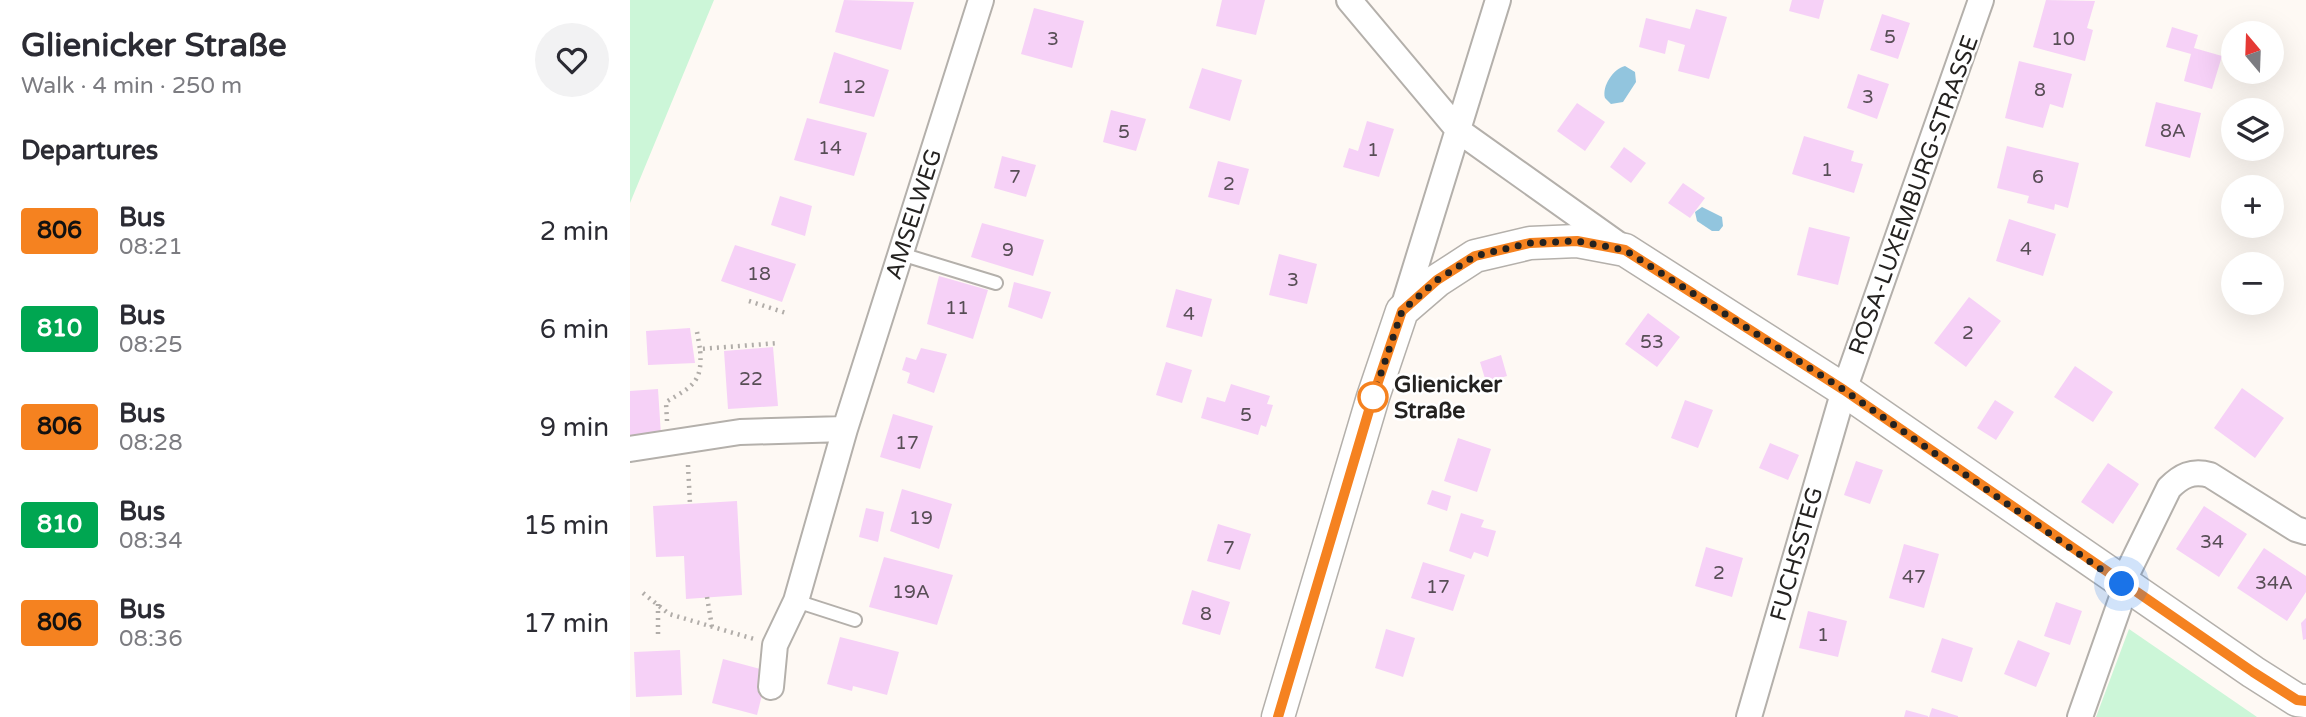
<!DOCTYPE html>
<html lang="en">
<head>
<meta charset="utf-8">
<style>
	body { margin:0; font-family:"Varela Round",sans-serif; background:#f2f2f3; color:#2b2b33; height:100vh; display:flex; flex-direction:column; font-size:26px; white-space:nowrap }
	* { box-sizing:border-box; margin:0 }
	p { font-size:23px; color:#7c7c81 }
	.icon { flex:none; width:38px; height:38px; fill:none; stroke:currentColor; stroke-width:2; stroke-linecap:round; stroke-linejoin:round }
	.map { position:relative; flex:1; overflow:hidden }
	.details { display:flex; flex-direction:column; background:#fff; width:630px }
	.details>* { flex:none }
	.badge { padding:0 14px; border-radius:5px; font-size:24px; line-height:46px }
	.needle { width:46px; rotate:341deg }
	.buttons { position:absolute; left:1591px; top:21px; display:grid; gap:14px }
	.buttons a { display:grid; place-items:center; width:63px; height:63px; border-radius:50%; background:#fff; box-shadow:0 7px 28px #0002; font-size:35px }
	.you { position:absolute; width:35px; height:35px; margin:-18px; border:5px solid #fff; border-radius:50%; background:#1a73e8; box-shadow:0 0 0 10px #1a73e833 }
	.map>.badge { position:absolute; translate:-50% -50%; box-shadow:0 0 0 4px #fff }
	h2 { padding:0 21px; font-size:26px; line-height:63px }
	.round { display:grid; place-items:center; flex:none; width:74px; height:74px; border-radius:37px; background:#f2f2f3 }
	.overview { display:flex; align-items:center; justify-content:space-between; height:119px; padding:0 21px }
	h1 { font-size:33px; font-weight:700; line-height:52px }
	ul { padding:0; list-style:none }
	li { display:flex; align-items:center; gap:21px; height:98px; padding:0 21px }
	li div { flex:1 }
	li b { display:block; font-size:26px }
	li em { font-style:normal }
	li .badge { min-width:77px; font-weight:700; text-align:center }
	main { display:flex; flex:1; min-height:0 }
	.map>svg:first-child { display:block }
	.green { fill:#ccf6d8 }
	.water { fill:#92c5de }
	.building { fill:#f6d1f7 }
	.lines { fill:none; stroke-linecap:round; stroke-linejoin:round }
	.service-casing { stroke:#b4b0ab; stroke-width:16 }
	.minor-casing { stroke:#b4b0ab; stroke-width:28 }
	.tertiary-casing { stroke:#b4b0ab; stroke-width:35 }
	.path { stroke:#b1ada9; stroke-width:4.5; stroke-dasharray:2 5; stroke-linecap:butt }
	.service { stroke:#fff; stroke-width:12 }
	.minor { stroke:#fff; stroke-width:24 }
	.tertiary { stroke:#fff; stroke-width:32 }
	.line-casing { stroke:#fff; stroke-width:16 }
	.line { stroke:#f58220; stroke-width:10 }
	.walk { stroke:#242220; stroke-width:7; stroke-dasharray:0 12.6 }
	.stop-dot { fill:#fff; stroke:#f58220; stroke-width:3.5 }
	.labels { text-anchor:middle; stroke-width:5; stroke-linejoin:round; paint-order:stroke }
	.number-label { font-size:19px; fill:#584e56 }
	.street-label { font-size:23px; fill:#242220; stroke:#fff }
	.stop-label { font-size:23px; font-weight:bold; fill:#242220; stroke:#fff; text-anchor:start }
</style>
</head>
<body>
<main>
<section class="details">
<div class="overview"><div><h1>Glienicker Straße</h1><p>Walk · 4 min · 250 m</p></div><a class="round"><svg class="icon" aria-label="heart" viewBox="0 0 24 24"><path d="M12 20l-8-8c-3-5 5-10 8-4 3-6 11-1 8 4z"/></svg></a></div>
<h2>Departures</h2>
<ul>
<li><span class="badge" style="background:#f58220;color:#111">806</span><div><b>Bus</b><p>08:21</p></div><em>2 min</em></li>
<li><span class="badge" style="background:#00a651;color:#fff">810</span><div><b>Bus</b><p>08:25</p></div><em>6 min</em></li>
<li><span class="badge" style="background:#f58220;color:#111">806</span><div><b>Bus</b><p>08:28</p></div><em>9 min</em></li>
<li><span class="badge" style="background:#00a651;color:#fff">810</span><div><b>Bus</b><p>08:34</p></div><em>15 min</em></li>
<li><span class="badge" style="background:#f58220;color:#111">806</span><div><b>Bus</b><p>08:36</p></div><em>17 min</em></li>
</ul>
</section>
<div class="map">
<svg width="1676" height="717" viewBox="0 0 1676 717">
	<rect width="100%" height="100%" fill="#fef9f4"/>
	<!-- green -->
	<path class="green" d="M 0,0 L 84,0 L 0,203 Z
		M 1499,629 L 1627,717 L 1466,717 Z"/>
	<!-- water -->
	<path class="water" d="M 995,66 L 1005,72 L 1006,82 L 993,102 L 981,104 L 975,98 C 972,86 983,69 995,66 Z
		M 1072,207 L 1092,217 L 1093,226 L 1089,231 L 1082,231 L 1067,221 L 1065,212 Z"/>
	<!-- building -->
	<path class="building" d="M 214,0 L 284,2 L 271,50 L 205,32 Z
		M 592,0 L 635,0 L 626,35 L 586,26 Z
		M 1162,0 L 1194,0 L 1189,19 L 1159,11 Z
		M 1416,0 L 1465,1 L 1457,28 L 1463,30 L 1455,61 L 1403,47 Z
		M 404,8 L 454,21 L 442,68 L 391,54 Z
		M 1066,9 L 1097,17 L 1079,79 L 1048,71 L 1055,45 L 1038,40 L 1035,54 L 1009,47 L 1016,18 L 1060,29 Z
		M 1252,14 L 1280,23 L 1268,59 L 1240,50 Z
		M 1542,27 L 1568,35 L 1564,48 L 1592,56 L 1582,89 L 1554,81 L 1561,54 L 1536,47 Z
		M 204,52 L 259,70 L 244,117 L 189,103 Z
		M 1389,61 L 1442,74 L 1433,108 L 1420,104 L 1413,128 L 1375,118 Z
		M 572,68 L 612,80 L 600,121 L 559,108 Z
		M 1228,74 L 1259,84 L 1247,119 L 1217,108 Z
		M 1526,102 L 1571,113 L 1560,158 L 1515,146 Z
		M 947,103 L 975,122 L 955,151 L 927,131 Z
		M 481,110 L 516,119 L 506,151 L 473,142 Z
		M 177,118 L 237,133 L 224,176 L 164,160 Z
		M 737,121 L 764,129 L 749,177 L 713,167 L 719,148 L 728,151 Z
		M 1174,136 L 1224,151 L 1221,161 L 1233,164 L 1224,193 L 1162,174 Z
		M 1377,146 L 1449,163 L 1438,208 L 1425,204 L 1424,210 L 1397,203 L 1399,196 L 1367,188 Z
		M 994,147 L 1016,163 L 1001,183 L 980,167 Z
		M 372,156 L 406,165 L 396,197 L 364,188 Z
		M 588,161 L 619,169 L 609,205 L 578,197 Z
		M 1053,183 L 1075,198 L 1060,218 L 1038,203 Z
		M 150,196 L 182,206 L 175,236 L 141,225 Z
		M 1379,219 L 1426,234 L 1413,276 L 1366,261 Z
		M 352,223 L 414,240 L 403,276 L 341,257 Z
		M 1179,227 L 1220,237 L 1208,285 L 1167,275 Z
		M 105,245 L 166,264 L 152,302 L 91,281 Z
		M 649,254 L 687,264 L 677,304 L 639,295 Z
		M 309,276 L 358,290 L 343,339 L 297,324 Z
		M 384,282 L 421,292 L 412,319 L 378,307 Z
		M 546,289 L 582,299 L 572,337 L 536,327 Z
		M 1339,297 L 1371,321 L 1336,367 L 1304,343 Z
		M 1018,313 L 1050,337 L 1027,367 L 995,344 Z
		M 60,328 L 65,363 L 18,365 L 16,331 Z
		M 143,347 L 148,406 L 98,409 L 94,351 Z
		M 291,348 L 317,354 L 304,393 L 277,383 L 280,373 L 272,370 L 276,357 L 286,360 Z
		M 871,355 L 877,376 L 856,382 L 850,362 Z
		M 536,362 L 562,370 L 552,403 L 526,395 Z
		M 1445,366 L 1483,392 L 1463,422 L 1424,397 Z
		M 601,384 L 640,396 L 637,404 L 643,405 L 636,427 L 631,425 L 628,435 L 571,418 L 577,397 L 595,402 Z
		M 1612,388 L 1654,418 L 1625,458 L 1584,428 Z
		M 28,389 L 31,435 L 0,437 L 0,391 Z
		M 1055,400 L 1083,410 L 1068,448 L 1041,438 Z
		M 1365,400 L 1384,412 L 1366,440 L 1347,428 Z
		M 263,414 L 303,426 L 290,469 L 250,457 Z
		M 828,438 L 861,449 L 847,492 L 814,481 Z
		M 1140,443 L 1169,455 L 1158,480 L 1129,468 Z
		M 1226,461 L 1253,470 L 1240,504 L 1214,495 Z
		M 1478,463 L 1509,484 L 1483,524 L 1451,502 Z
		M 272,489 L 322,504 L 309,549 L 260,531 Z
		M 802,490 L 821,496 L 817,511 L 797,504 Z
		M 107,501 L 112,595 L 56,599 L 54,556 L 26,557 L 23,506 Z
		M 1574,506 L 1617,534 L 1589,577 L 1546,549 Z
		M 236,508 L 254,512 L 248,542 L 229,537 Z
		M 831,513 L 854,520 L 851,527 L 866,531 L 858,557 L 844,552 L 841,559 L 819,551 Z
		M 588,524 L 621,534 L 610,570 L 577,561 Z
		M 1274,544 L 1309,554 L 1294,608 L 1259,598 Z
		M 1076,547 L 1113,558 L 1102,597 L 1065,586 Z
		M 1634,548 L 1676,576 L 1676,592 L 1657,621 L 1607,588 Z
		M 254,557 L 323,575 L 307,625 L 239,607 Z
		M 793,562 L 835,575 L 823,611 L 781,598 Z
		M 562,590 L 600,602 L 590,635 L 552,624 Z
		M 1426,602 L 1452,611 L 1440,645 L 1414,636 Z
		M 1178,611 L 1217,621 L 1208,657 L 1169,648 Z
		M 1676,618 L 1676,639 L 1673,640 L 1671,623 Z
		M 756,629 L 785,638 L 773,677 L 745,668 Z
		M 210,637 L 269,652 L 257,695 L 223,686 L 222,691 L 197,684 Z
		M 1312,638 L 1343,648 L 1332,682 L 1301,672 Z
		M 1388,640 L 1420,653 L 1406,687 L 1374,674 Z
		M 50,650 L 52,695 L 6,697 L 4,652 Z
		M 93,659 L 138,671 L 127,715 L 82,703 Z
		M 1302,708 L 1328,716 L 1328,717 L 1299,717 Z
		M 1276,710 L 1298,716 L 1298,717 L 1274,717 Z"/>
	<g class="lines">
		<defs>
			<path id="service" d="M 271,254 L 366,283
				M 166,601 L 225,620"/>
			<path id="minor" d="M 719,0 L 829,131 L 992,247
				M 772,311 L 868,0
				M 0,449 L 110,432 L 215,429
				M 1492,584 L 1539,488 C 1551,476 1562,470 1580,475 L 1666,529 L 1676,532
				M 141,687 L 145,645 L 166,601 L 215,429 L 351,0
				M 1119,717 L 1214,390 L 1351,0
				M 1450,717 L 1496,586"/>
			<path id="tertiary" d="M 648,717 L 743,397 L 772,311 L 808,280 L 845,256 L 900,243 L 947,241 L 995,250 L 1214,390 L 1623,672 L 1667,700 L 1676,701"/>
		</defs>
		<!-- service casing -->
		<use href="#service" class="service-casing"/>
		<!-- minor casing -->
		<use href="#minor" class="minor-casing"/>
		<!-- tertiary casing -->
		<use href="#tertiary" class="tertiary-casing"/>
		<!-- path -->
		<path class="path" d="M 119,301 L 156,313
			M 67,332 L 70,349
			M 37,421 L 36,402 C 63,386 73,382 70,349 L 149,343
			M 58,465 L 60,504
			M 13,593 L 39,614 L 124,639
			M 77,597 L 82,627
			M 28,604 L 28,636"/>
		<!-- service -->
		<use href="#service" class="service"/>
		<!-- minor -->
		<use href="#minor" class="minor"/>
		<!-- tertiary -->
		<use href="#tertiary" class="tertiary"/>
	</g>
	<g class="lines">
		<defs>
			<path id="line" d="M 648,717 L 743,397 L 772,311 L 807,280 L 845,256 L 900,243 L 947,241 L 995,250 L 1214,390 L 1623,672 L 1667,700 L 1676,701"/>
		</defs>
		<!-- line casing -->
		<use href="#line" class="line-casing"/>
		<!-- line -->
		<use href="#line" class="line"/>
		<!-- walk -->
		<path class="walk" d="M 743,397 L 772,311 L 807,280 L 845,256 L 900,243 L 947,241 L 995,250 L 1214,390 L 1492,584"/>
	</g>
	<!-- markers -->
	<circle class="stop-dot" cx="743" cy="397" r="14"/>
	<g class="labels">
		<!-- number labels -->
		<g class="number-label">
			<text x="1260" y="43">5</text>
			<text x="423" y="45">3</text>
			<text x="1433" y="45">10</text>
			<text x="224" y="93">12</text>
			<text x="1410" y="96">8</text>
			<text x="1238" y="103">3</text>
			<text x="1543" y="137">8A</text>
			<text x="494" y="138">5</text>
			<text x="200" y="154">14</text>
			<text x="743" y="156">1</text>
			<text x="1197" y="176">1</text>
			<text x="385" y="183">7</text>
			<text x="1408" y="183">6</text>
			<text x="599" y="190">2</text>
			<text x="1396" y="255">4</text>
			<text x="378" y="256">9</text>
			<text x="129" y="280">18</text>
			<text x="663" y="286">3</text>
			<text x="327" y="314">11</text>
			<text x="559" y="320">4</text>
			<text x="1338" y="339">2</text>
			<text x="1022" y="348">53</text>
			<text x="121" y="385">22</text>
			<text x="616" y="421">5</text>
			<text x="277" y="449">17</text>
			<text x="291" y="524">19</text>
			<text x="1582" y="548">34</text>
			<text x="599" y="554">7</text>
			<text x="1089" y="579">2</text>
			<text x="1284" y="583">47</text>
			<text x="1644" y="589">34A</text>
			<text x="808" y="593">17</text>
			<text x="281" y="598">19A</text>
			<text x="576" y="620">8</text>
			<text x="1193" y="641">1</text>
		</g>
		<!-- street labels -->
		<g class="street-label">
			<text transform="translate(1283 195) rotate(-70)" y="8">ROSA-LUXEMBURG-STRASSE</text>
			<text transform="translate(283 214) rotate(-72)" y="8">AMSELWEG</text>
			<text transform="translate(1166 554) rotate(-74)" y="8">FUCHSSTEG</text>
		</g>
		<!-- stop labels -->
		<g class="stop-label">
			<text x="764" y="392">Glienicker<tspan x="764" dy="26">Straße</tspan></text>
		</g>
	</g>
</svg>
<div class="buttons">
<a><svg class="needle" viewBox="-14 -14 28 28"><path d="M0-13l5 13h-10z" fill="#e53935"/><path d="M0 13l5-13h-10z" fill="#7c7c81"/></svg></a>
<a><svg class="icon" aria-label="layers" viewBox="0 0 24 24"><path d="M12 4l9 5-9 5-9-5zM3 14l9 5 9-5"/></svg></a>
<a>+</a>
<a>−</a>
</div>
<div class="you" style="left:1492px;top:584px"></div>
</div>
</main>
</body>
</html>
